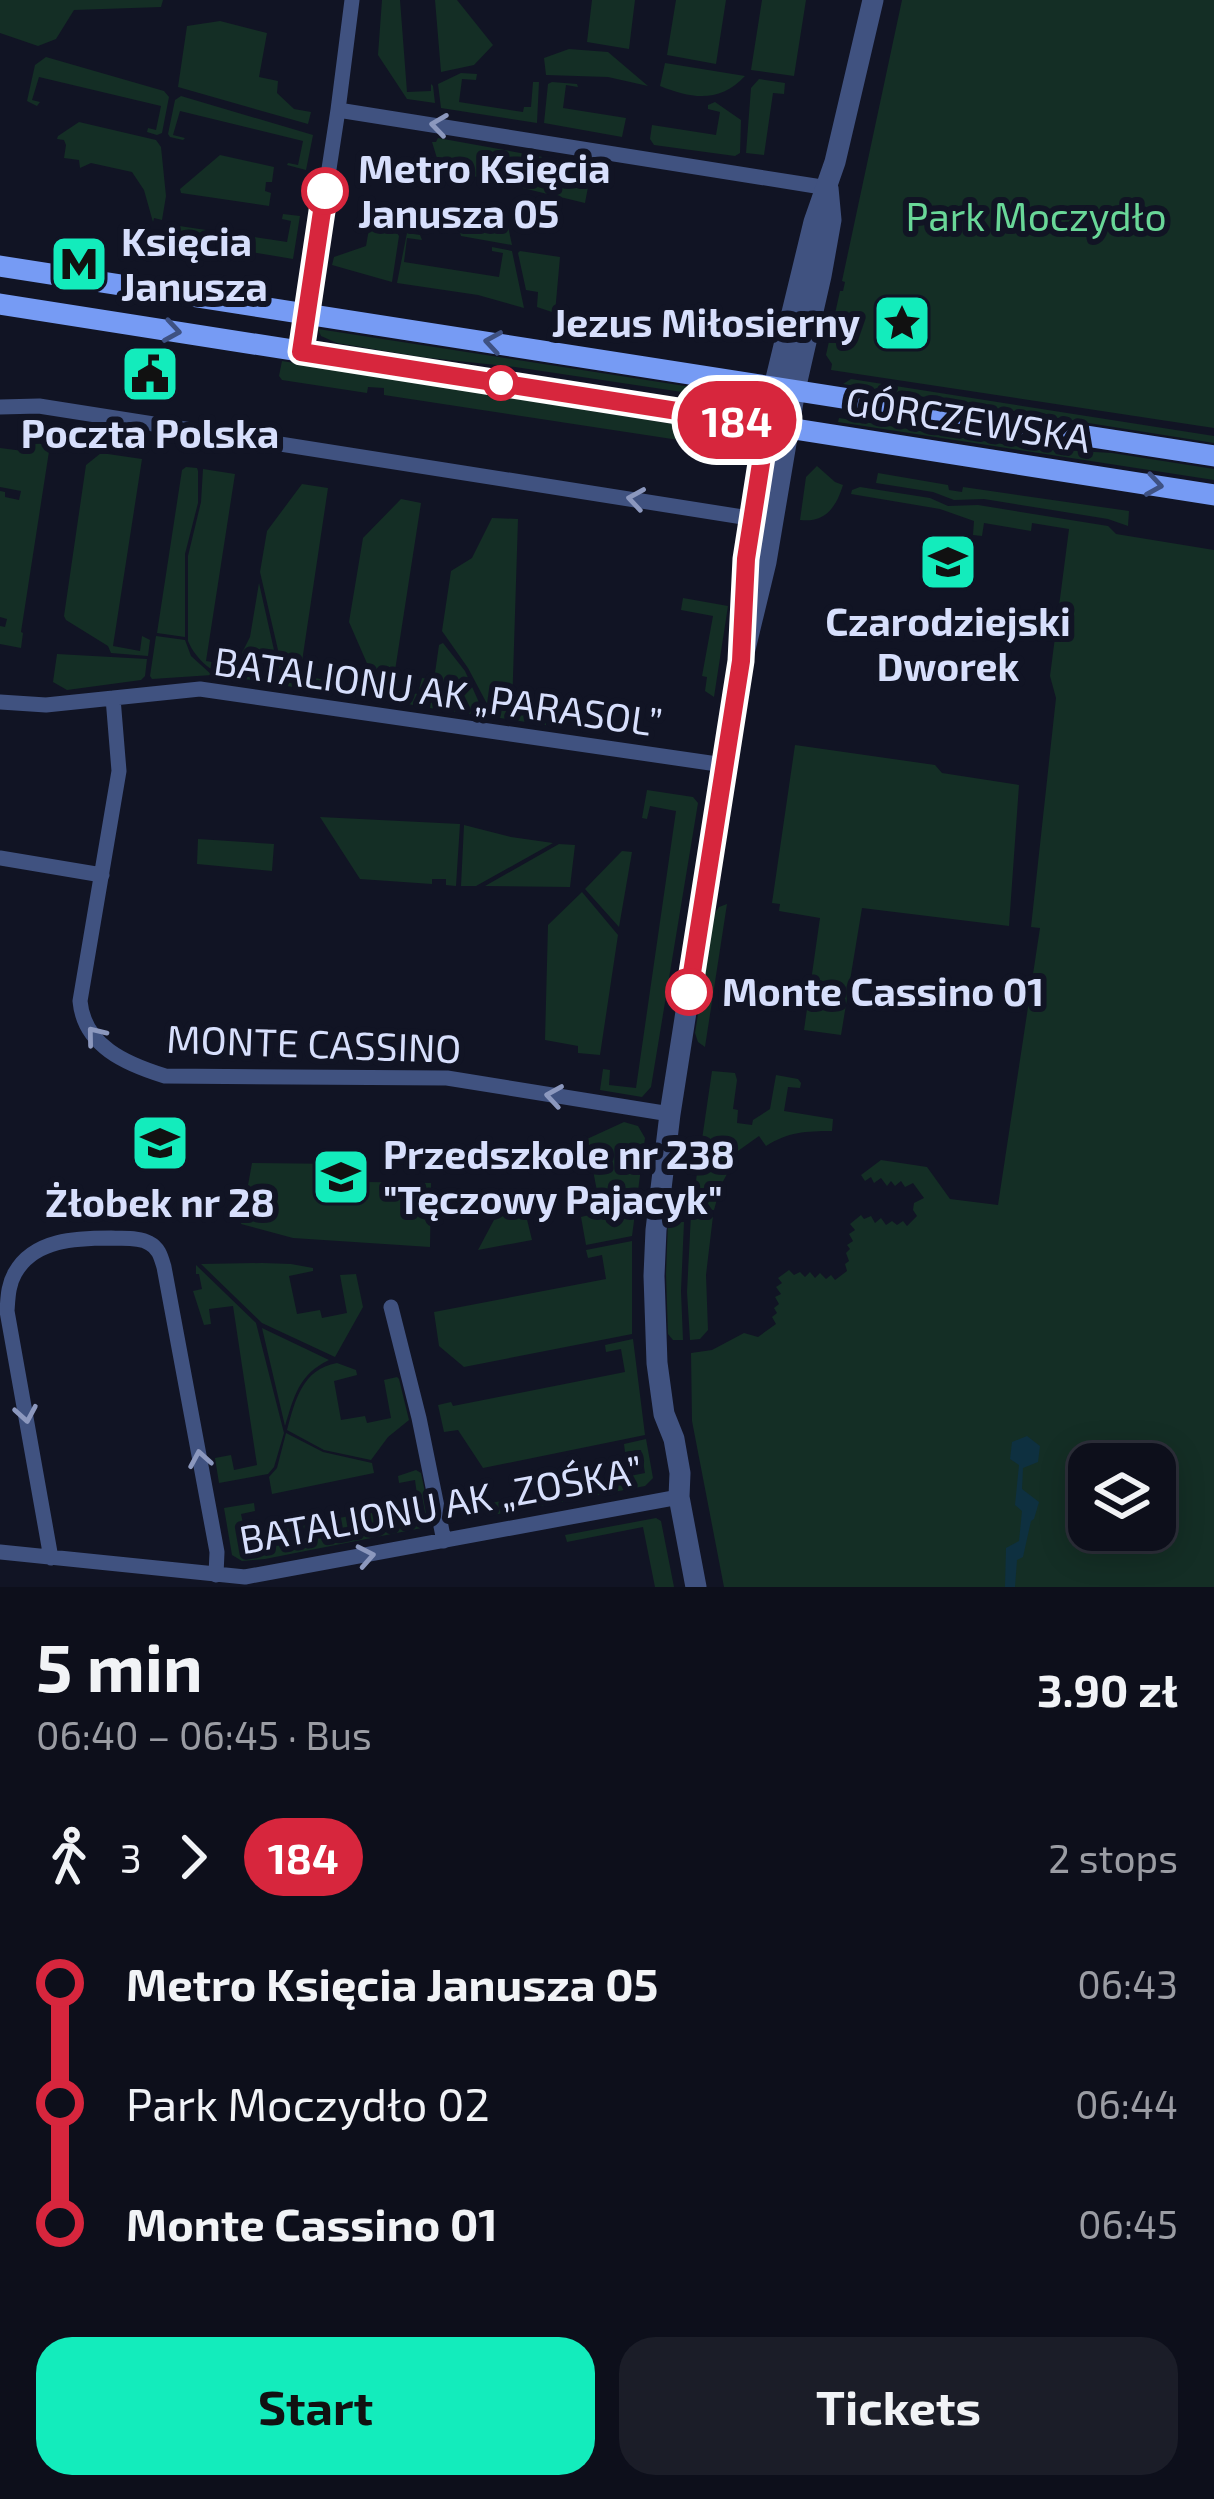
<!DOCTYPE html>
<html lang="en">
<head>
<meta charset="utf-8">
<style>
	body { margin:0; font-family:"Exo 2",sans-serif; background:#1b1d28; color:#f1f3f6; height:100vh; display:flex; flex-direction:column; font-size:45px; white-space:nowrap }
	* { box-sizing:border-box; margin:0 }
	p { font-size:39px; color:#9a9ca3 }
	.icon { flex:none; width:66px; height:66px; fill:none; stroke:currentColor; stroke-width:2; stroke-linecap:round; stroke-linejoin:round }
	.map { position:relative; height:1587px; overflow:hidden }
	.sheet { display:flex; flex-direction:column; background:#0d0f1b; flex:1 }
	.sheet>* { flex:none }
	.badge { padding:0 24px; border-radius:39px; font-size:42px; line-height:78px }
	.buttons { position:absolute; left:1068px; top:1443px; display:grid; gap:24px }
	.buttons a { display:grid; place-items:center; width:108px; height:108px; border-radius:24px; background:#0d0f1b; box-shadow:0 6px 30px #0003,0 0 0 3px #2d2f3a; font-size:60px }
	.map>.badge { position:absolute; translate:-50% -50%; box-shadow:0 0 0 6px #fff }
	.legs { display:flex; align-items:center; gap:18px; height:132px; padding:0 36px; font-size:39px }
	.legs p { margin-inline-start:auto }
	.headline { display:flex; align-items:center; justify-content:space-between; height:204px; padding:0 36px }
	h1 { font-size:66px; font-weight:700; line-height:90px }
	.primary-button { display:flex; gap:24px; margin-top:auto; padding:24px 36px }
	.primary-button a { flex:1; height:138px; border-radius:36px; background:#13ecbc; color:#111; font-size:48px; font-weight:700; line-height:138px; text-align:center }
	.primary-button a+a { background:#1b1d28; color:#f1f3f6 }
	ul { padding:0 36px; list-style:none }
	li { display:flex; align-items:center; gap:42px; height:120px; font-size:45px }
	li i { display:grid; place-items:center; width:18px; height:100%; margin:0 15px; background:currentColor }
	li i::after { content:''; width:30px; height:30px; margin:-15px; border:9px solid; border-radius:50%; background:#0d0f1b }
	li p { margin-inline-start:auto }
	li:first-child i { background:linear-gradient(#0000 50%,currentColor 0) }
	li:last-child i { background:linear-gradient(currentColor 50%,#0000 0) }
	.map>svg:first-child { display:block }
	.green { fill:#142e25; fill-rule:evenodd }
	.water { fill:#0e3040 }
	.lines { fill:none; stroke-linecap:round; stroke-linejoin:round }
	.minor { stroke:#405280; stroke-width:15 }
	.tertiary { stroke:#405280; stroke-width:21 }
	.secondary { stroke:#769bf4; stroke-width:21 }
	.oneway { stroke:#8c98be }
	.oneway2 { stroke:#3e5182 }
	.line-1-casing { stroke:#fff; stroke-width:27 }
	.line-1 { stroke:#d7263d; stroke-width:18 }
	.stop-1-dot { fill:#fff; stroke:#d7263d; stroke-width:6 }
	.labels { text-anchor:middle; stroke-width:12; stroke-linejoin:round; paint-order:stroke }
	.stop-label { font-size:39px; font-weight:bold; fill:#d7dffc; stroke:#111424; text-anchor:start }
	.park-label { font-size:39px; fill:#69d798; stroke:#111424 }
	.poi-label { font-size:39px; font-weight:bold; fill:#d7dffc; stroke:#111424 }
	.street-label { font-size:39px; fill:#d7dffc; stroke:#111424 }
</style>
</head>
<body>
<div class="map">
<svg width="1214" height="1587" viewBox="0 0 1214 1587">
	<rect width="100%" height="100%" fill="#111424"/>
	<!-- green -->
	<path class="green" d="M 0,0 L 163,0 L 161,7 L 74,10 L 56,39 L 38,46 L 0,33 Z
		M 382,0 L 400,0 L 407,92 L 431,91 L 431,84 L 433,86 L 435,103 L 407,99 L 378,55 Z
		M 435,0 L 457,0 L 493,45 L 474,65 L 441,72 Z
		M 592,0 L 635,0 L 629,49 L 587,42 Z
		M 676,0 L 726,0 L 716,64 L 667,55 Z
		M 762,0 L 806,0 L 794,76 L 751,70 Z
		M 902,0 L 1214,0 L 1214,428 L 831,370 L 832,364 L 826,355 L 840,291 L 843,291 L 845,282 L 842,281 Z
		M 220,21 L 267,33 L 259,77 L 278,81 L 277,93 L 294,109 L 311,112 L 308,124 L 178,87 L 187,26 Z
		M 569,49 L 608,52 L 648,86 L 608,77 L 546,75 L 544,58 Z
		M 46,57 L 164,91 L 169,97 L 162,133 L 157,135 L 147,132 L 148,128 L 156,130 L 161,106 L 39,77 L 32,100 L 40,102 L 37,106 L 27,101 L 35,65 Z
		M 665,63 L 745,76 C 720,103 692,99 660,86 Z
		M 461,73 L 477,74 L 476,80 L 462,79 L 459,102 L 523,112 L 524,107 L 531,107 L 533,82 L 539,82 L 537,123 L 441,108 L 438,84 Z
		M 759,79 L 785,83 L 784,94 L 773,93 L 764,155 L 746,153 L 751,88 Z
		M 552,82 L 577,84 L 578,87 L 566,85 L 563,108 L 626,118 L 622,137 L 544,123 L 548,84 Z
		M 181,96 L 313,135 L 306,170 L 287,165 L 288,163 L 298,165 L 303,141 L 180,111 L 173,135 L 185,138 L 183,140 L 170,137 L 168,134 L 175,100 Z
		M 715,102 L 741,120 L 740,153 L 735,156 L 654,145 L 650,139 L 652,125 L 716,135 L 720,112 L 708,109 L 708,105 Z
		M 79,122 L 156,140 L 161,147 L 166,196 L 162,220 L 154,218 L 153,222 L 144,190 L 132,172 L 91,163 L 80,168 L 79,160 L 64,158 L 66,145 L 64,140 L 57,139 L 58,136 Z
		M 438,138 L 592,166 L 585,203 L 440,168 L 432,142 L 436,142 Z
		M 220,155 L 274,167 L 272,182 L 266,182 L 265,191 L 271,193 L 269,206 L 181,193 L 180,189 Z
		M 452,204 L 506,217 L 512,245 L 461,236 Z
		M 283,214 L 300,216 L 293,259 L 198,243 L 182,245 L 177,237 L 165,235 L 166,224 L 287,242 L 291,221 L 282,219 Z
		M 381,226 L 395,230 L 399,236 L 392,282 L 332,265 L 334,257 L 366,246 L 369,229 L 380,231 Z
		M 407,233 L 420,235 L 422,240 L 407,238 L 404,262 L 499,277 L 503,253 L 492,251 L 492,247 L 512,251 L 524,308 L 478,295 L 397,283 Z
		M 520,251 L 560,257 L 555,313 L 537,307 L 538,292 L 526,290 L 518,253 Z
		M 318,329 L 730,393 L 729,399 L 515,367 L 421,357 L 337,343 L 321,336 Z
		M 282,361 L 723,432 L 722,443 L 718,446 L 384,395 L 384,388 L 368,387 L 367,393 L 282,380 L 279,376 Z
		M 851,379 L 1214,436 L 1214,443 L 843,384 Z
		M 839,418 L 1027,448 L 1112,453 L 1214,469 L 1214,480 L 838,422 Z
		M 27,442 L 50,445 L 21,632 L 23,633 L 21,648 L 0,644 L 0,626 L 5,627 L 7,619 L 0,617 L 0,491 L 5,492 L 5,497 L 19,500 L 21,491 L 0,487 L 0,448 L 23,451 Z
		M 101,453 L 142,459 L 113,646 L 140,651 L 142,636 L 150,640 L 148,656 L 111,653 L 108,646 L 66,620 L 64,616 L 86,465 Z
		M 817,466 L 835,482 L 843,485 C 836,507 826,523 800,520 L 806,477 Z
		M 186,467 L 197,468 L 198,471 L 198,503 L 185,554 L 185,637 L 157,633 L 182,470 Z
		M 203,469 L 235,474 L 206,661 L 235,666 L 233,677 C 214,675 196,660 188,641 L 188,556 L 201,502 Z
		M 878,473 L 948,485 L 949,490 L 962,492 L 963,487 L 1129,511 L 1128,526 L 1108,519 L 984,499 L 954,500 L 933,492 L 876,483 Z
		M 302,484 L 328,488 L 300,675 L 325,680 L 328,664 L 337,666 L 331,693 L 274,684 L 278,650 L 260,572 L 267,531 Z
		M 860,487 L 930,498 L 948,506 L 978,505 L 1108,526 L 1116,534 L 1214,550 L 1214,1587 L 724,1587 L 692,1421 L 691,1353 L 712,1350 L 744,1333 L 758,1337 L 776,1324 L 772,1317 L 777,1313 L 774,1308 L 779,1304 L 775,1297 L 781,1294 L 776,1287 L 782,1283 L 778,1278 L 789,1270 L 794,1275 L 800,1272 L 805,1277 L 810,1272 L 815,1278 L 820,1273 L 826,1279 L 831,1275 L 835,1280 L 847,1271 L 845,1264 L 849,1261 L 846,1253 L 850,1249 L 847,1245 L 853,1241 L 849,1234 L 855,1230 L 850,1224 L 861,1215 L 864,1219 L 871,1216 L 875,1223 L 881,1218 L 886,1225 L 892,1221 L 897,1225 L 903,1221 L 907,1226 L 917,1216 L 913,1210 L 914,1203 L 924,1198 L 913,1183 L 905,1187 L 901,1181 L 895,1186 L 891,1181 L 887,1186 L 881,1178 L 874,1183 L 871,1177 L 865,1181 L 861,1175 L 881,1160 L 927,1167 L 950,1199 L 998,1205 L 1040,928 L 1031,927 L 1056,698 L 1050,676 L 1069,529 L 1032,523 L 1031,531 L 984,523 L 982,536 L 973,535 L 974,521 L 940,509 L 851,494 L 852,490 ZM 1089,1464 L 1155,1464 L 1155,1530 L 1089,1530 Z
		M 401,499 L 421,503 L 392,690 L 418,694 L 422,678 L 429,679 L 426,707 L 383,700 L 349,622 L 363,538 Z
		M 492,518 L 518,519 L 512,708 L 538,710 L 539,693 L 547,693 L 546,725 L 494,717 L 468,668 L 442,631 L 451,571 L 472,558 Z
		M 259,583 L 274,650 L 273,659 L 261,657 L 257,681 L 237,678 L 241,655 L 250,637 Z
		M 683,598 L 728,606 L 714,697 L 705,691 L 707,677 L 702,676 L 713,616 L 681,610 Z
		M 156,636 L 185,640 L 191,656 L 212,675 L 152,679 L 150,676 Z
		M 443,643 L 465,671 L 485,716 L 430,708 L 439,645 Z
		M 57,654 L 147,659 L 145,676 L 141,680 L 67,690 L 53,682 Z
		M 795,745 L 935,765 L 942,773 L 1019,785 L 1009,926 L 862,908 L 841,1035 L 804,1030 L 820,918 L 779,911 L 780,904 L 772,903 Z
		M 647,790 L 693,797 L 698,803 L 651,1087 L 642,1097 L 600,1090 L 603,1069 L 610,1070 L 609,1085 L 636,1088 L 676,811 L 650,806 L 647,819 L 642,818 Z
		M 320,817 L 460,824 L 456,886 L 446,885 L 446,879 L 432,879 L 432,884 L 360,879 Z
		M 464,825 L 511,837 L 553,843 L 476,886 L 461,886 Z
		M 198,839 L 274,844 L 272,871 L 197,864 Z
		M 559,844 L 575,845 L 570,887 L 485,886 Z
		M 622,851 L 632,852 L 619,927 L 585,889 Z
		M 582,892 L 618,935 L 600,1055 L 578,1053 L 578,1046 L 545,1040 L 548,925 Z
		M 727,904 L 705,1047 L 698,1042 L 695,1033 L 714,914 L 719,907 Z
		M 712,1071 L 735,1073 L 737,1080 L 733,1109 L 738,1110 L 737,1123 L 752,1125 L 753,1120 L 770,1109 L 776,1075 L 798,1079 L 801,1083 L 800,1088 L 788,1087 L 784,1111 L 833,1119 L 832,1131 C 806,1131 788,1132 766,1146 L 759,1136 L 721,1163 L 727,1174 L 721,1185 L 714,1210 L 692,1208 Z
		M 624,1122 L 638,1126 L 645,1138 L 632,1236 L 586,1245 L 581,1217 L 601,1212 L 587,1139 Z
		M 252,1163 L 342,1164 L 343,1173 L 366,1173 L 367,1182 L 431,1183 L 430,1247 L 293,1238 L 241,1224 Z
		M 522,1199 L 532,1240 L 478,1250 L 503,1203 Z
		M 691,1214 L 713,1216 L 706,1275 L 708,1330 L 700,1339 L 690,1340 L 687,1292 Z
		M 668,1222 L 684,1222 L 681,1291 L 683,1340 L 673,1340 L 668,1334 L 666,1274 Z
		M 632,1241 L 632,1334 L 464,1367 L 439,1346 L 434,1312 L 606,1279 L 602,1255 L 588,1258 L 586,1250 Z
		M 262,1263 L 291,1264 L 313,1268 L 313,1271 L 289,1276 L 297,1314 L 320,1310 L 322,1318 L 347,1313 L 340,1275 L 356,1274 L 363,1307 L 335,1357 L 262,1323 L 201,1264 Z
		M 196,1265 L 256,1323 L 284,1433 L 274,1467 L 268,1474 L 219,1483 L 215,1458 L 231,1455 L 234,1470 L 257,1465 L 233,1306 L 209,1309 L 211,1324 L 204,1325 L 193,1291 L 202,1289 L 199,1274 L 196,1274 Z
		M 262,1328 L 329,1360 C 299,1374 294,1396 285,1426 Z
		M 633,1339 L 645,1435 L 483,1468 L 458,1430 L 444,1432 L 438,1405 L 451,1402 L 453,1406 L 625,1372 L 621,1349 L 606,1352 L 605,1345 Z
		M 337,1363 L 356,1370 L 357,1375 L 334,1381 L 341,1420 L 365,1416 L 367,1423 L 391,1418 L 384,1380 L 397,1377 L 399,1379 L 409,1420 L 388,1437 L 371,1460 L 324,1450 L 287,1430 C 295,1401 302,1369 337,1363 Z
		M 286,1433 L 323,1452 L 372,1463 L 374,1473 L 272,1494 L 269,1477 L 277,1468 Z
		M 646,1439 L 653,1478 L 645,1486 L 488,1516 L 486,1504 L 645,1473 L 641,1450 L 625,1452 L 624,1444 Z
		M 416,1470 L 421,1473 L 432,1526 L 265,1559 L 242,1561 L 232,1555 L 224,1508 L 254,1503 L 255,1511 L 241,1514 L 246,1537 L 418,1502 L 415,1480 L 399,1483 L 398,1476 Z
		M 656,1518 L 661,1521 L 674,1587 L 655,1587 L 643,1527 L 567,1542 L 565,1535 Z"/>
	<!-- water -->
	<path class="water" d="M 1027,1436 L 1040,1446 L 1038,1462 L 1023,1468 L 1022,1489 L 1039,1502 L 1034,1519 L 1031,1521 L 1023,1557 L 1017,1560 L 1015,1587 L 1005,1587 L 1006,1548 L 1019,1541 L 1022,1511 L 1015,1505 L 1019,1465 L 1010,1459 L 1012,1442 Z"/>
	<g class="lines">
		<!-- minor -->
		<path class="minor" d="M 338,110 L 828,188
			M 301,352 L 338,110 L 352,0
			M 0,407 L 39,406 L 762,520
			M 113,698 L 119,771 L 80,1001 C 84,1046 126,1064 165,1076 L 447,1078 L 670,1114
			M 0,702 L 46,705 L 200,689 L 724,765
			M 0,858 L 102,875
			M 391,1307 L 419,1418 L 444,1541
			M 0,1552 L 245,1577 L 679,1497
			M 51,1558 L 7,1311 C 8,1298 8,1285 15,1273 C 34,1239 77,1238 111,1238 C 123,1239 139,1237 149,1243 C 159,1248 161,1257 164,1267 L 217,1552 L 216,1575"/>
		<!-- tertiary -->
		<path class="tertiary" d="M 741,626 L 746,559 L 774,387 L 814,222 L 835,162 L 873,0
			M 696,1587 L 679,1497 L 680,1473 L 674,1439 L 664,1414 L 657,1363 L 654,1276 L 656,1230 L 670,1114 L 739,674 L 766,562 L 795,390 L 821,276 L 831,220 L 828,188"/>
		<!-- secondary -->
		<path class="secondary" d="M 0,266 L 1214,456
			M 0,304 L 1214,495"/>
	</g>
	<!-- one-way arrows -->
	<defs><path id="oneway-chevron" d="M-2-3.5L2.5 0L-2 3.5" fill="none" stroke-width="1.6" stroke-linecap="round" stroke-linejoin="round" transform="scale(3)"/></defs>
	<g class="oneway">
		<use href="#oneway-chevron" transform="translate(439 125) rotate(-172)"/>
		<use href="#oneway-chevron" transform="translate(636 499) rotate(-171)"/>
		<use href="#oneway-chevron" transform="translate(95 1035) rotate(-129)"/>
		<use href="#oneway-chevron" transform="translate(554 1096) rotate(-171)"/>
		<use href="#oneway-chevron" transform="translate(26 1414) rotate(80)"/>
		<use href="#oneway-chevron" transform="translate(200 1459) rotate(-100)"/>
		<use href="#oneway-chevron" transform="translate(366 1556) rotate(-11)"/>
	</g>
	<g class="oneway2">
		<use href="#oneway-chevron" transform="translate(172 331) rotate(9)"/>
		<use href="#oneway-chevron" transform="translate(493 342) rotate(-171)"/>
		<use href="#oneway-chevron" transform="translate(1154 485) rotate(9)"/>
	</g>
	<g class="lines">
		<defs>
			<path id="line-1" d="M 325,191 L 301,352 L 767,425 L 746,559 L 741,661 L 689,992"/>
		</defs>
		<!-- line-1 casing -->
		<use href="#line-1" class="line-1-casing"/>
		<!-- line-1 -->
		<use href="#line-1" class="line-1"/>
	</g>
	<!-- icons -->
	<defs>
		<symbol id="metro-square" viewBox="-11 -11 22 22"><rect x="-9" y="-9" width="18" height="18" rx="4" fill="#13ecbc" stroke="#111424"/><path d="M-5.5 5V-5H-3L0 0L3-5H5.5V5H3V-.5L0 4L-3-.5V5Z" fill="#111"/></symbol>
		<symbol id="sight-square" viewBox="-11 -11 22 22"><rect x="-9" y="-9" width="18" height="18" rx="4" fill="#13ecbc" stroke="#111424"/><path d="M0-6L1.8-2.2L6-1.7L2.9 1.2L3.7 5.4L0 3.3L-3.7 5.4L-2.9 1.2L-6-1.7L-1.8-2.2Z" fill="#111"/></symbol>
		<symbol id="civic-square" viewBox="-11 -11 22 22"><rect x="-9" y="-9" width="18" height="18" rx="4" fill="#13ecbc" stroke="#111424"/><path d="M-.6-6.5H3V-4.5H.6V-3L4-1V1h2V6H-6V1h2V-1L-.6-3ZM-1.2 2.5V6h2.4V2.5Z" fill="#111"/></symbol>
		<symbol id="school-square" viewBox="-11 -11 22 22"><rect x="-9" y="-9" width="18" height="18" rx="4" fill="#13ecbc" stroke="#111424"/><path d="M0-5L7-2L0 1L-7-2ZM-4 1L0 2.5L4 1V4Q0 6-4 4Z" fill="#111"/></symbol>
	</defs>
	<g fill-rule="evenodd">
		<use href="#metro-square" x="46" y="231" width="66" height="66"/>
		<use href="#sight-square" x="869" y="290" width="66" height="66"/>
		<use href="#civic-square" x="117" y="341" width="66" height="66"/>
		<use href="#school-square" x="915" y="529" width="66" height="66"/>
		<use href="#school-square" x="127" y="1110" width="66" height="66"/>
		<use href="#school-square" x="308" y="1144" width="66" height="66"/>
	</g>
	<!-- markers -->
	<g class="stop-1-dot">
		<circle cx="325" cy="191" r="21"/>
		<circle cx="501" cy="383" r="15"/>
		<circle cx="689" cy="992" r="21"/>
	</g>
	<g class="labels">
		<!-- stop labels -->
		<g class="stop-label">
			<text x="358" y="183">Metro Księcia<tspan x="358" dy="45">Janusza 05</tspan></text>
			<text x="722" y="1006">Monte Cassino 01</text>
		</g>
		<!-- park labels -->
		<g class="park-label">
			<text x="1036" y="231">Park Moczydło</text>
		</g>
		<!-- poi labels -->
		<g class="poi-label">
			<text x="121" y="256" text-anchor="start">Księcia<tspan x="121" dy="45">Janusza</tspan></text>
			<text x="860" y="337" text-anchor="end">Jezus Miłosierny</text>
			<text x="150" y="448">Poczta Polska</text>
			<text x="948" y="636">Czarodziejski<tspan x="948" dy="45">Dworek</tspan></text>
			<text x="383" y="1169" text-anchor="start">Przedszkole nr 238<tspan x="383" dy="45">"Tęczowy Pajacyk"</tspan></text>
			<text x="160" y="1217">Żłobek nr 28</text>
		</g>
		<!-- street labels -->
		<g class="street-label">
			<text transform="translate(968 420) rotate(9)" y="14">GÓRCZEWSKA</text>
			<text transform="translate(438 692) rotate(8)" y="14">BATALIONU AK „PARASOL”</text>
			<text transform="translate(314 1044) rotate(2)" y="14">MONTE CASSINO</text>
			<text transform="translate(441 1505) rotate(-10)" y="14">BATALIONU AK „ZOŚKA”</text>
		</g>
	</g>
</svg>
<div class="buttons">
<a><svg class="icon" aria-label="layers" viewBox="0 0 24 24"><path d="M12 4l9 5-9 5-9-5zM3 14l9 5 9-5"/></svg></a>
</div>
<b class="badge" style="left:737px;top:420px;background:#d7263d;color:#fff">184</b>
</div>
<section class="sheet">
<div class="headline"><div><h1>5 min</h1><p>06:40 – 06:45 · Bus</p></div><b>3.90 zł</b></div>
<div class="legs"><svg class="icon" aria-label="walk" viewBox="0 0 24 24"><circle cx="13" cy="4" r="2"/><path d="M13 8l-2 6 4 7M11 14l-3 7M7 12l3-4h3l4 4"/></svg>3<svg class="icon" aria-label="forward" viewBox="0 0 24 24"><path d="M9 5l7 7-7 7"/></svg><b class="badge" style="background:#d7263d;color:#fff">184</b><p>2 stops</p></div>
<ul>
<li><i style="color:#d7263d"></i><b>Metro Księcia Janusza 05</b><p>06:43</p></li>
<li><i style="color:#d7263d"></i><span>Park Moczydło 02</span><p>06:44</p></li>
<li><i style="color:#d7263d"></i><b>Monte Cassino 01</b><p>06:45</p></li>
</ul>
<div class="primary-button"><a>Start</a><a>Tickets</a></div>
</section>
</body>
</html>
